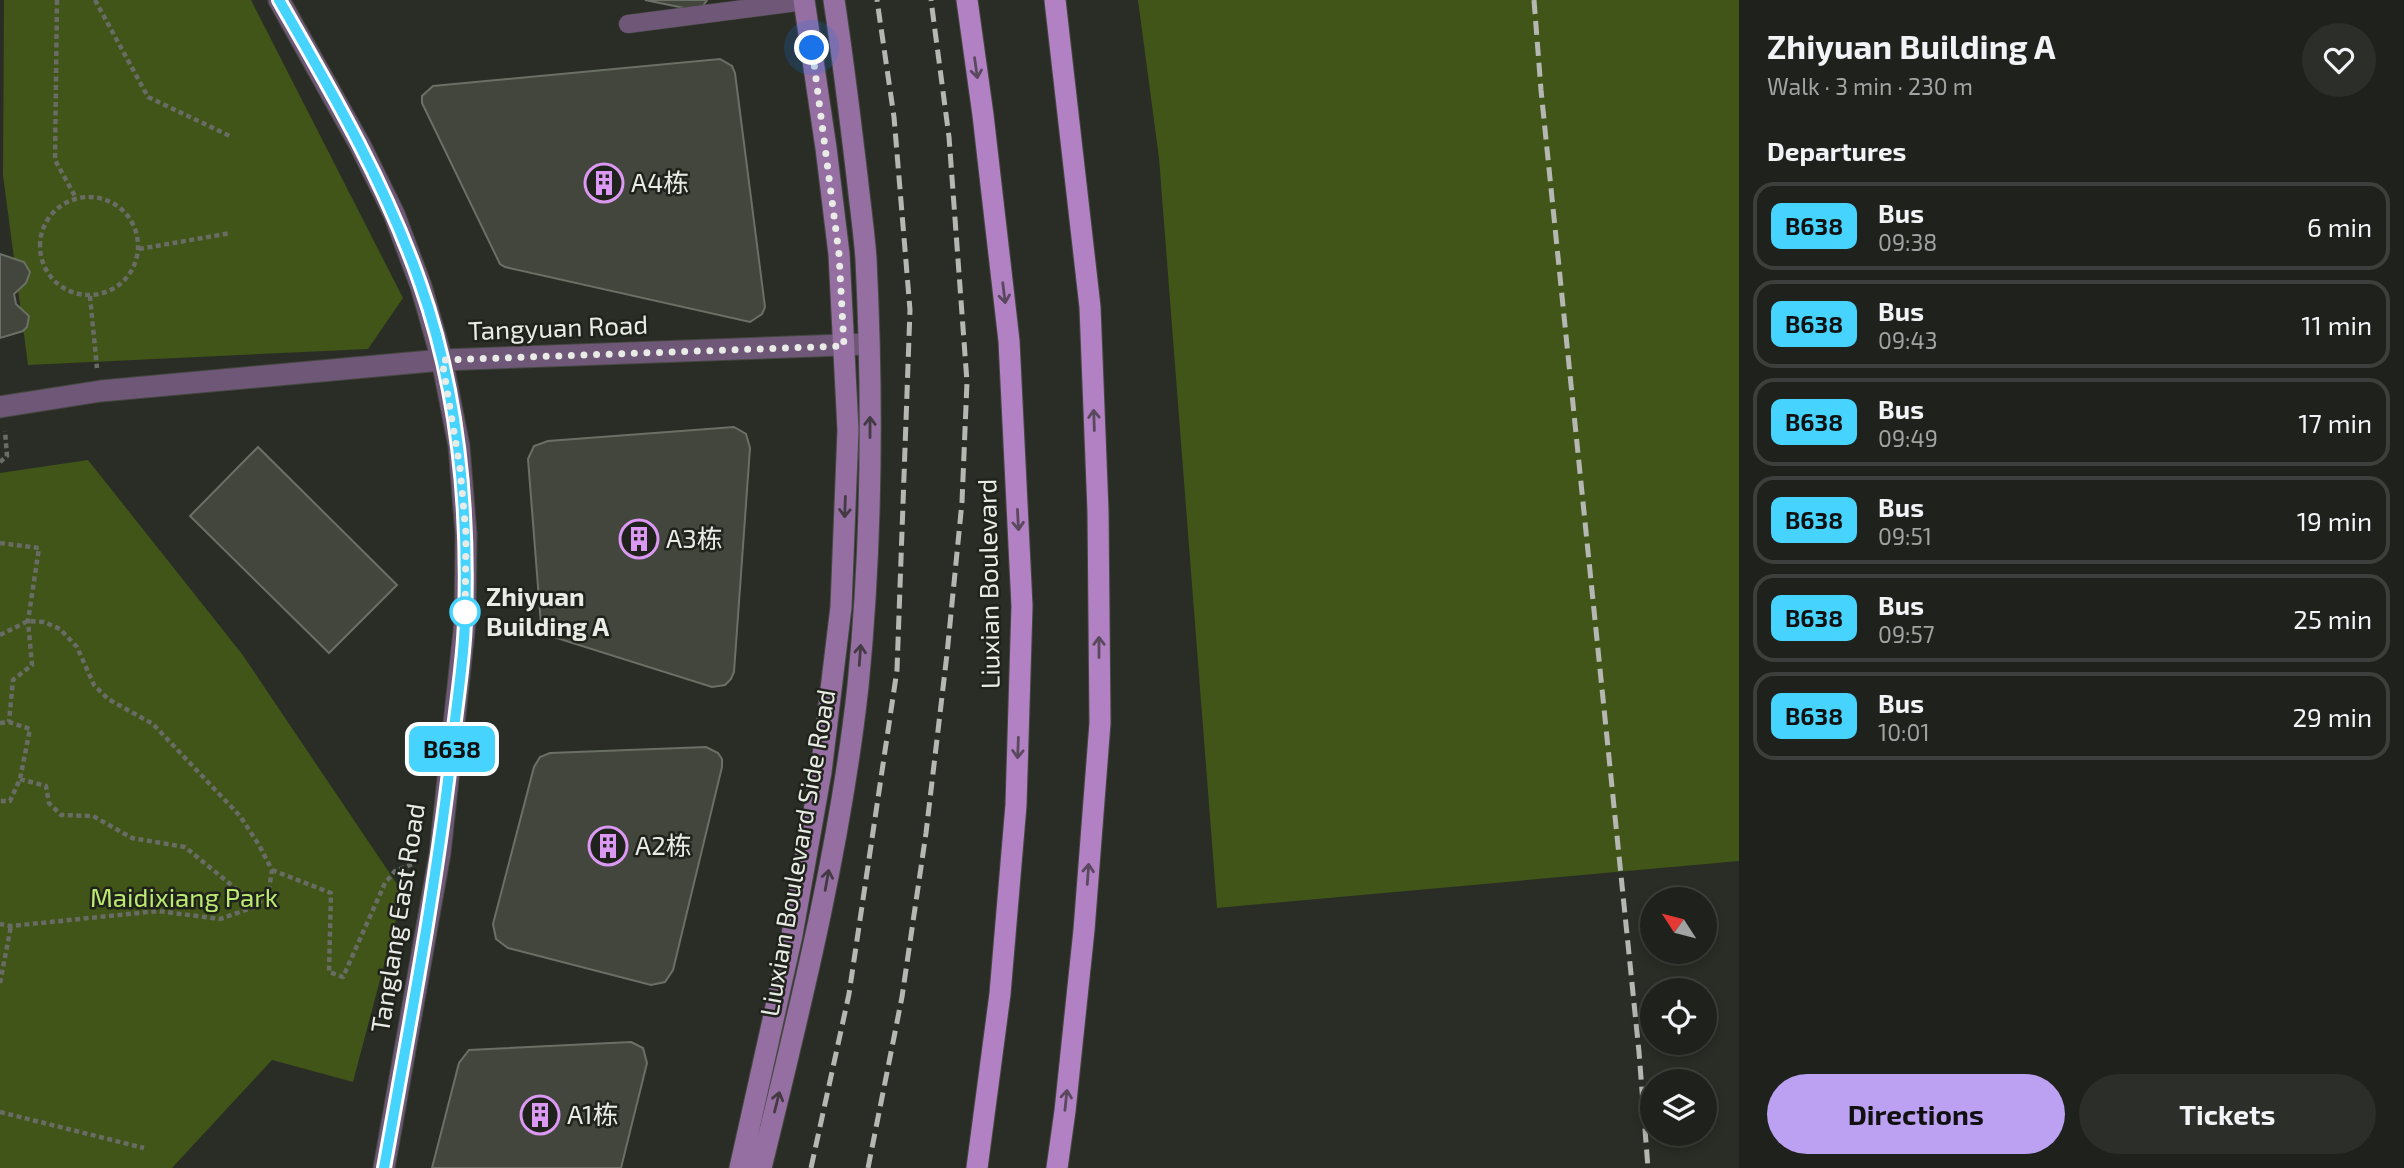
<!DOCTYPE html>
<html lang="en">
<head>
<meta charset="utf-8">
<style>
	body { margin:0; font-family:"Exo 2","Noto Sans SC",sans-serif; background:#2c2f29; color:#f1f3f6; height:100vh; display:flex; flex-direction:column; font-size:26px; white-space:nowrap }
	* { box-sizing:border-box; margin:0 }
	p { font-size:23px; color:#a1a4a3 }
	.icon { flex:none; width:38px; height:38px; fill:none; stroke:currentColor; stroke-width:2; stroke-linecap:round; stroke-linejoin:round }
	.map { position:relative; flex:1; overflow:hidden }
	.drawer { display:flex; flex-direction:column; background:#1f221c; width:665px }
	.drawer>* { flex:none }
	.badge { padding:0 14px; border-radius:10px; font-size:24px; line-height:46px }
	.needle { width:46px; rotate:306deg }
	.buttons { position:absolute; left:1640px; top:887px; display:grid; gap:14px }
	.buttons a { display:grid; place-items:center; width:77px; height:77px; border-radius:50%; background:#1f221c; box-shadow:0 4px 10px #0003,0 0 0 2px #3c3f3b; font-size:35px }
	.you { position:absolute; width:35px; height:35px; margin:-18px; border:5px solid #fff; border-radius:50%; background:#1a73e8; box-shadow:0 0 0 10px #1a73e833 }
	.map>.badge { position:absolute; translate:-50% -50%; box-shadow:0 0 0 4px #fff }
	h2 { padding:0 28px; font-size:26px; line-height:63px }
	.round { display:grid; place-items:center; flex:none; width:74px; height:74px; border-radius:37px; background:#2c2f29 }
	.headline { display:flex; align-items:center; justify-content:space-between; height:119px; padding:0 28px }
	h1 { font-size:33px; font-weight:700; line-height:52px }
	.primary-button { display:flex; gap:14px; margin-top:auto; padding:14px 28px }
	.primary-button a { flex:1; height:80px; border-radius:42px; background:#bca0f2; color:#111; font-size:28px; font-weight:700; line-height:80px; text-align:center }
	.primary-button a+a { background:#2c2f29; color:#f1f3f6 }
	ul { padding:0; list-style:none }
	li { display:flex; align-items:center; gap:21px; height:88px; margin:0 14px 10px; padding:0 14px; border:4px solid #3c3f3b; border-radius:21px }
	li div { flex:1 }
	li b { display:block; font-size:26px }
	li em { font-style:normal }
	li .badge { min-width:77px; font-weight:700; text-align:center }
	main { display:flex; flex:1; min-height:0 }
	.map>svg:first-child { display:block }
	.green { fill:#405517 }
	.building { fill:#42463d; stroke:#6b7066; stroke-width:2 }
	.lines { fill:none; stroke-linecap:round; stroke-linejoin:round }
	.lane-casing { stroke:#444840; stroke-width:19 }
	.street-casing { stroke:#444840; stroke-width:23 }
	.secondary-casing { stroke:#444840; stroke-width:23 }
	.primary-casing { stroke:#444840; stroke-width:23 }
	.path { stroke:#686c65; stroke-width:4.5; stroke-dasharray:5 3.5; stroke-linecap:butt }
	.lane { stroke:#6f5777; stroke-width:18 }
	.street { stroke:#6f5777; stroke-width:21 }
	.secondary { stroke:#956fa2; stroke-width:21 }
	.primary { stroke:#b281c3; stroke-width:21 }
	.rail { stroke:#b5b8b2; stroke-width:5; stroke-dasharray:14 7; stroke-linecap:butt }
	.oneway { stroke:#5a495e }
	.oneway2 { stroke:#433a44 }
	.line-casing { stroke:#fff; stroke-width:16 }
	.line { stroke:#46d4ff; stroke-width:10 }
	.walk { stroke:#e9ece6; stroke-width:7; stroke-dasharray:0 12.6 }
	.stop-dot { fill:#fff; stroke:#46d4ff; stroke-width:3.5 }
	.labels { text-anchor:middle; stroke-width:5; stroke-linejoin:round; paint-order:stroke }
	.poi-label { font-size:26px; fill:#e9ece6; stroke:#20231b; text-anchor:start }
	.street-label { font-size:26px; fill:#e9ece6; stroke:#20231b }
	.stop-label { font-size:26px; font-weight:bold; fill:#e9ece6; stroke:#20231b; text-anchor:start }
	.park-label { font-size:26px; fill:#bcea70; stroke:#20231b }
</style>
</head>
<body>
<main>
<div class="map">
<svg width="1739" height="1168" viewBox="0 0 1739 1168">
	<rect width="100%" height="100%" fill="#292d25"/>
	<!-- green -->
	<path class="green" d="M 4,0 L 251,0 L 403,298 L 368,349 L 28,365 L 3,175 Z
		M 1138,0 L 1739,0 L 1739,861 L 1217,908 L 1159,158 Z
		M 88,460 L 242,654 L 403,893 L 353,1082 L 272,1060 L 172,1168 L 0,1168 L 0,473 Z"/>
	<!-- building -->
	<path class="building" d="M 645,0 L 707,0 L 703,6 L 689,9 Z
		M 720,59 L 732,66 L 735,73 L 765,307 L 762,314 L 750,322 L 505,267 L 500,264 L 422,103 L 422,96 L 433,86 Z
		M 0,254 L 24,262 L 30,272 L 26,283 L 14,294 L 16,304 L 29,316 L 27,327 L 23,331 L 0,338 Z
		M 734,427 L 746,434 L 750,448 L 734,672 L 731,679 L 725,685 L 712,687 L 547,635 L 541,625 L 528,459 L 534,446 L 548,441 Z
		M 258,447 L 397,585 L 329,653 L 190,516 Z
		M 706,747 L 718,753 L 722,759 L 722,767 L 673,970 L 665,982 L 651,985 L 508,948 L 496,939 L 493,924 L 534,767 L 540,757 L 550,753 Z
		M 631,1042 L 643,1048 L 647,1063 L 621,1168 L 432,1168 L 459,1063 L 469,1050 Z"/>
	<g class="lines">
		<defs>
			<path id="lane" d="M 628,24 L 805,1"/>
			<path id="street" d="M 279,0 L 360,145 L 394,214 L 421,286 L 442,360 L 459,446 L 466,534 L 465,622 L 440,853 L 384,1168
				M 0,407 L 101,391 L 442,360 L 868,344"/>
			<path id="secondary" d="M 740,1168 L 792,935 L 821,772 L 841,607 L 848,430 L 839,254 L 826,148 L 804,0
				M 761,1168 C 800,1008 840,849 858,686 C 872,545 873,400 866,259 C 864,232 860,204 857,176 C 850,117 843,59 834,0"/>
			<path id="primary" d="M 967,0 L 983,115 L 1009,341 L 1022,606 L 1016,805 L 1000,994 L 977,1168
				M 1055,0 L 1090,307 L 1098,511 L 1100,723 L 1084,930 L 1065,1111 L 1057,1168"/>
		</defs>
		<!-- lane casing -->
		<use href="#lane" class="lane-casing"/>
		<!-- street casing -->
		<use href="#street" class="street-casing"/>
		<!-- secondary casing -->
		<use href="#secondary" class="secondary-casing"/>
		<!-- primary casing -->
		<use href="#primary" class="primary-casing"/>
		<!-- path -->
		<path class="path" d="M 57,0 L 55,160 L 76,198
			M 95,0 L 148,97 L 232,137
			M40 246a49 49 0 1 1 98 0a49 49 0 1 1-98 0Z
			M 139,249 L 231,233
			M 90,296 L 97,368
			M 0,462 L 7,456 L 5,431
			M 0,543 L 39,548 L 28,621 L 32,665 L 13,680 L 9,722
			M 0,635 L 28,621 L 44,622 L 60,629 L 77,647 L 94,685 L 108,699 L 153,724 L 240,816 L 259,845 L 272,870 L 269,889 L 257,906 L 220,919 L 158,911 L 11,926 L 0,924
			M 0,723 L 9,722 L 30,729 L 20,779 L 10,801 L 0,801
			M 20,779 L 46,786 L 49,803 L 61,815 L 93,816 L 132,838 L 185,847 L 257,906
			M 272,870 L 331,893 L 329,972 L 343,977 L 385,883 L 395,871 L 415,863
			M 0,983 L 11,926
			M 0,1112 L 144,1148"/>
		<!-- lane -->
		<use href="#lane" class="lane"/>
		<!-- street -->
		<use href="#street" class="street"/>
		<!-- secondary -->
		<use href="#secondary" class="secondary"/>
		<!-- primary -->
		<use href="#primary" class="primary"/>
		<!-- rail -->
		<path class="rail" d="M 1534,0 L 1541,90 L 1639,1052 L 1648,1168
			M 811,1168 L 849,994 L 897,670 L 910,310 L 894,117 L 877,0
			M 868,1168 L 902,997 L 926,833 L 947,654 L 962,502 L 967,382 L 949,137 L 931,0"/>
	</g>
	<!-- one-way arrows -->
	<defs><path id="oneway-shaft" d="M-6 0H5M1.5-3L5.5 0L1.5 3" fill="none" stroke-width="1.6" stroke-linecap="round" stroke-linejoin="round" transform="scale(1.75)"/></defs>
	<g class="oneway">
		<use href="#oneway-shaft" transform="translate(976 68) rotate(82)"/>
		<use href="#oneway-shaft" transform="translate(1004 293) rotate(83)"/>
		<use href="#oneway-shaft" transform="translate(1094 420) rotate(-92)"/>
		<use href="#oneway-shaft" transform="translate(1018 520) rotate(87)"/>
		<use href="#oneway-shaft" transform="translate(1099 647) rotate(-90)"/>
		<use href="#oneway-shaft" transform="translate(1018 748) rotate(92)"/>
		<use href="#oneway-shaft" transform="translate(1088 874) rotate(-86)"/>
		<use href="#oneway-shaft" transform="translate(1066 1100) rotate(-84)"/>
	</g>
	<g class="oneway2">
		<use href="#oneway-shaft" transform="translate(870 427) rotate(-90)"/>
		<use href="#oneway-shaft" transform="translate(845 507) rotate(92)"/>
		<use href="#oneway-shaft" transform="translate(860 655) rotate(-86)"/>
		<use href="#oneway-shaft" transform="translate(827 880) rotate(-80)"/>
		<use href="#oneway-shaft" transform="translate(777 1102) rotate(-76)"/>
	</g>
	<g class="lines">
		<defs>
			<path id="line" d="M 279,0 C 332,92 385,183 420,283 C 458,390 469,507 465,620 C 464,662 456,705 452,747 C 436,889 409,1028 384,1168"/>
		</defs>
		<!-- line casing -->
		<use href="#line" class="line-casing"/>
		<!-- line -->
		<use href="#line" class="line"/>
		<!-- walk -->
		<path class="walk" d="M 465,612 L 465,622 L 466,534 L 460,468 L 442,360 L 844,346 L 839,254 L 812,48"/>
	</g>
	<!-- icons -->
	<defs>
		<symbol id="building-ring" viewBox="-11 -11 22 22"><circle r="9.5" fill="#20231b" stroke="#dc99f4" stroke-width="1.5"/><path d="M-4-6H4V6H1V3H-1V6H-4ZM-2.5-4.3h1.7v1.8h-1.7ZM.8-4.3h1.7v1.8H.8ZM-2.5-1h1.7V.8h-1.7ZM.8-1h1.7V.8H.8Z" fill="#dc99f4"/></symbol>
	</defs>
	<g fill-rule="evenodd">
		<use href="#building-ring" x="582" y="161" width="44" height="44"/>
		<use href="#building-ring" x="617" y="517" width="44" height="44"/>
		<use href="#building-ring" x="586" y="824" width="44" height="44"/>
		<use href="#building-ring" x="518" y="1093" width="44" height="44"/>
	</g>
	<!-- markers -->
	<circle class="stop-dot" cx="465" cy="612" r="14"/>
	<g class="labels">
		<!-- poi labels -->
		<g class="poi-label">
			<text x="631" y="192">A4栋</text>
			<text x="666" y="548">A3栋</text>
			<text x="635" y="855">A2栋</text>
			<text x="567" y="1124">A1栋</text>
		</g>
		<!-- street labels -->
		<g class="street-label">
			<text transform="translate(558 328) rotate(-2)" y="9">Tangyuan Road</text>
			<text transform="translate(989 584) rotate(-91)" y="9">Liuxian Boulevard</text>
			<text transform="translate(798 853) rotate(-80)" y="9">Liuxian Boulevard Side Road</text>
			<text transform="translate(398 918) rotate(-81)" y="9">Tanglang East Road</text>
		</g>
		<!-- stop labels -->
		<g class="stop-label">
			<text x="486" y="606">Zhiyuan<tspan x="486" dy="30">Building A</tspan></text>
		</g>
		<!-- park labels -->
		<g class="park-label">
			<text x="184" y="907">Maidixiang Park</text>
		</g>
	</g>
</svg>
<div class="buttons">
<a><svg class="needle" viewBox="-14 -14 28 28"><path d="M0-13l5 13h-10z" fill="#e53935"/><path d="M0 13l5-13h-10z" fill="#a1a4a3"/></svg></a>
<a><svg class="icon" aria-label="locate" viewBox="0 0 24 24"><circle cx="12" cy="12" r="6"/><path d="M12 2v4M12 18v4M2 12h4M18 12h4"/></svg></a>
<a><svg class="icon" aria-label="layers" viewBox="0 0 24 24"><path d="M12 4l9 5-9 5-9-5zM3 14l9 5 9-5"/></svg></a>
</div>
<div class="you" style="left:812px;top:48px"></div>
<b class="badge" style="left:452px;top:749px;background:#46d4ff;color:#111">B638</b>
</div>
<section class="drawer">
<div class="headline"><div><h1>Zhiyuan Building A</h1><p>Walk · 3 min · 230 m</p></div><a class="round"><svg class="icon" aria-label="heart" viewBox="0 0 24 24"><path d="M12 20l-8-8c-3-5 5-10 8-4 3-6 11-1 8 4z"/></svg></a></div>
<h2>Departures</h2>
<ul>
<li><span class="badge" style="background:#46d4ff;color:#111">B638</span><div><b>Bus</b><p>09:38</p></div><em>6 min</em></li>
<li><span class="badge" style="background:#46d4ff;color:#111">B638</span><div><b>Bus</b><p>09:43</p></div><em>11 min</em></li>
<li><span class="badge" style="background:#46d4ff;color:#111">B638</span><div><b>Bus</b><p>09:49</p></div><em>17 min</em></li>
<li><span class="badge" style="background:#46d4ff;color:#111">B638</span><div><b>Bus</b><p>09:51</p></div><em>19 min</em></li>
<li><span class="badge" style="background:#46d4ff;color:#111">B638</span><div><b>Bus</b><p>09:57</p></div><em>25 min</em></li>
<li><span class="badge" style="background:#46d4ff;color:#111">B638</span><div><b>Bus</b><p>10:01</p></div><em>29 min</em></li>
</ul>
<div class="primary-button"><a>Directions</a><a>Tickets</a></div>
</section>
</main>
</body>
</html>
